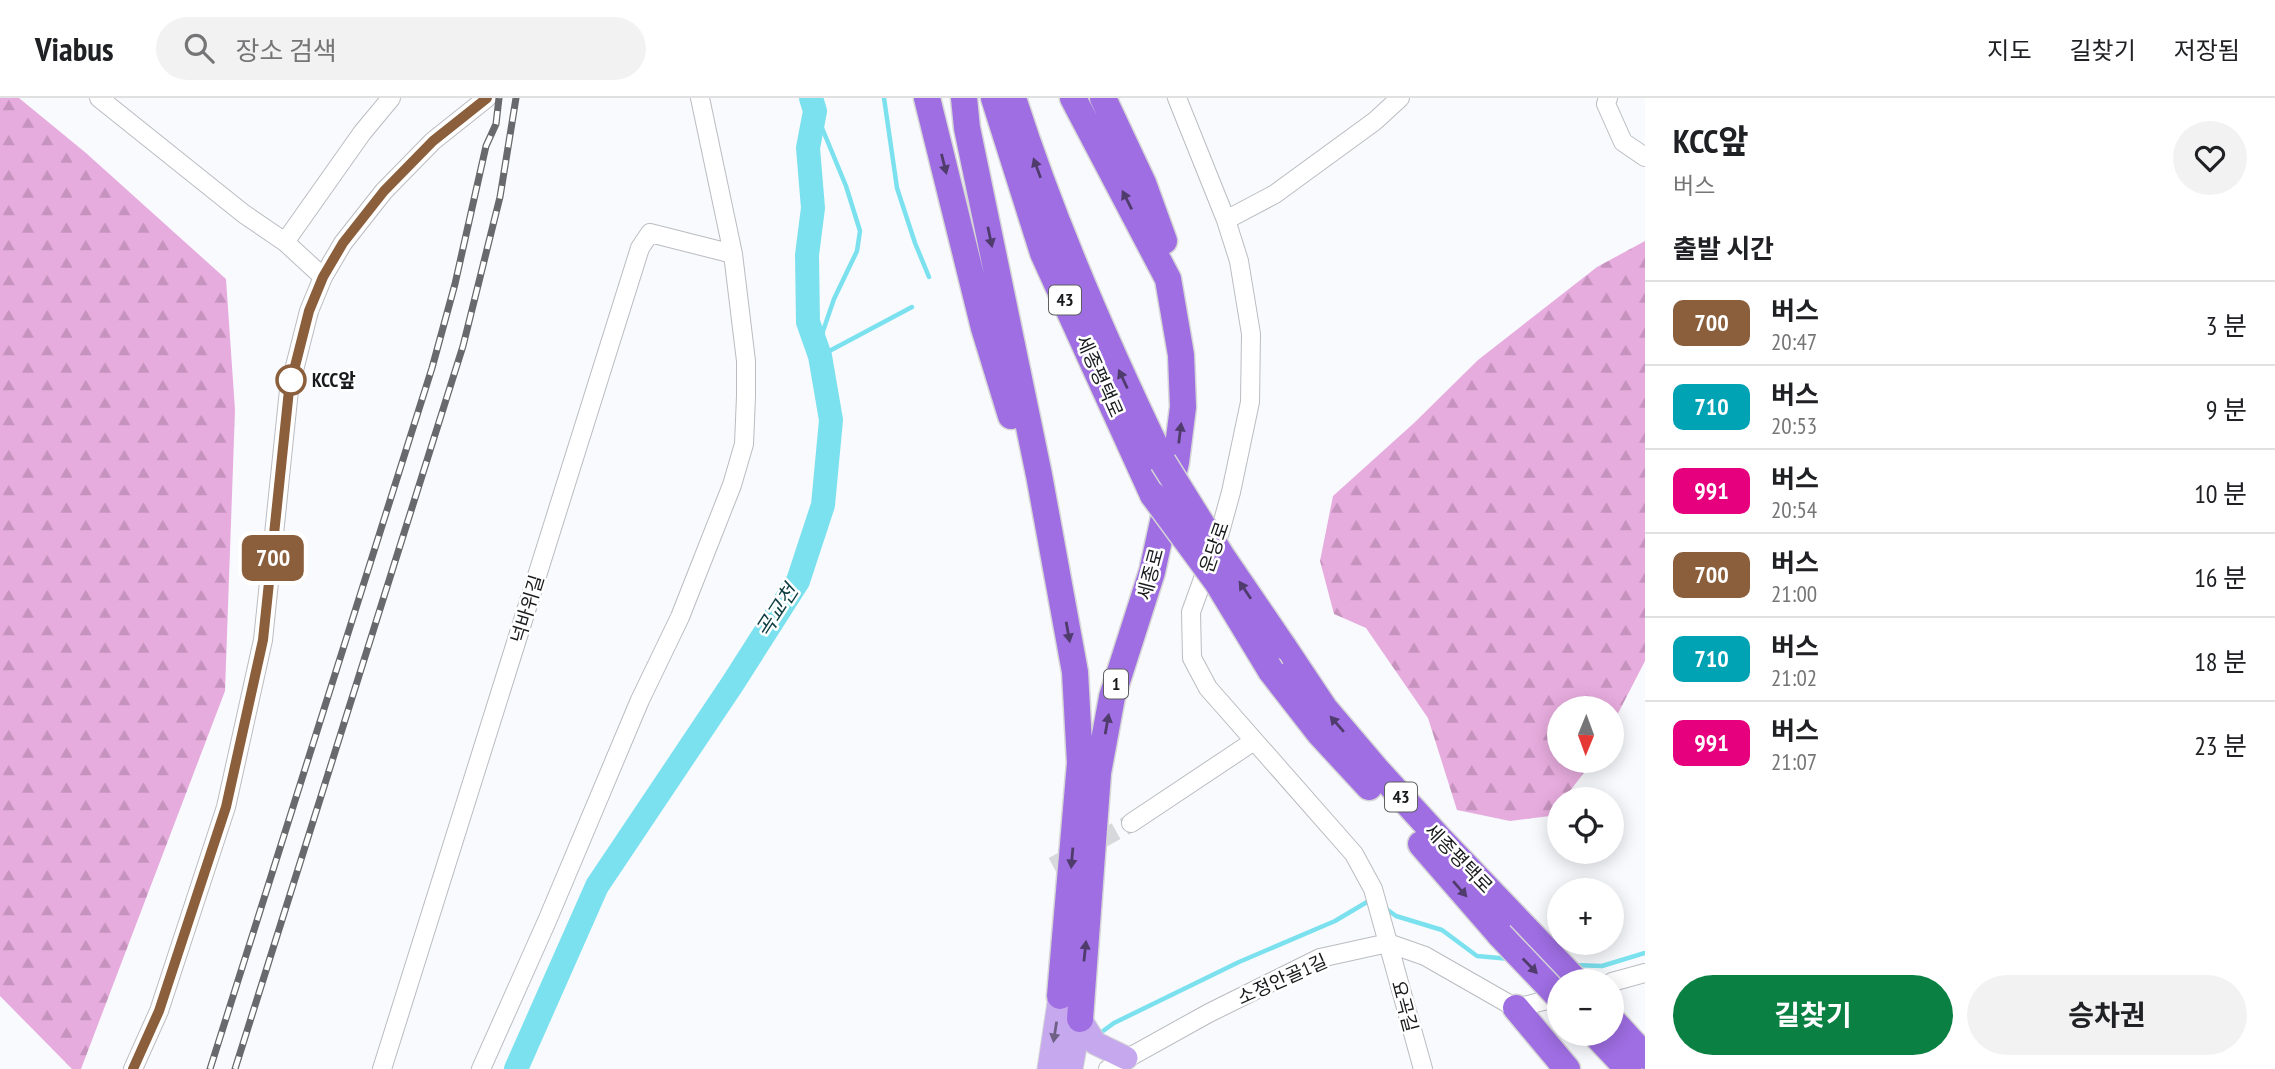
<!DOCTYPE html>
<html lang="ko">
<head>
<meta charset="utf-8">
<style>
	body { margin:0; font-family:"PT Sans Narrow","Noto Sans KR",sans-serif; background:#f2f2f2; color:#202124; height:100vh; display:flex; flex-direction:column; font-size:26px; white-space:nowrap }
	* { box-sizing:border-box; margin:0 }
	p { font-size:23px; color:#757577 }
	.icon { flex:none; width:38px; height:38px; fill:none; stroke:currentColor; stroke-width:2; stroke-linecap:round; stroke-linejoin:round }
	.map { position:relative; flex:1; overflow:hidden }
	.details { display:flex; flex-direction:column; background:#fff; width:630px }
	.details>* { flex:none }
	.badge { padding:0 14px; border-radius:10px; font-size:24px; line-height:46px }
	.needle { width:46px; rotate:181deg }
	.tools { position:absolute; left:1547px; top:598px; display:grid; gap:14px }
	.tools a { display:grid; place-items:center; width:77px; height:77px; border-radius:50%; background:#fff; box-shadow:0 4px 18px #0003; font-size:35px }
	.map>.badge { position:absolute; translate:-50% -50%; box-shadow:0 0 0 4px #fff }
	h2 { padding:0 28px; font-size:26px; line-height:63px }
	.round { display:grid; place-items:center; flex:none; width:74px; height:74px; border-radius:37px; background:#f2f2f2 }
	.summary { display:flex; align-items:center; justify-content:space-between; height:119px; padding:0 28px }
	h1 { font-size:33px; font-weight:700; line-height:52px }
	.primary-button { display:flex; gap:14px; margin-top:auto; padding:14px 28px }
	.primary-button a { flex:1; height:80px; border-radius:42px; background:#0b8043; color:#fff; font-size:28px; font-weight:700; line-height:80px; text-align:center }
	.primary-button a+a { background:#f2f2f2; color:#202124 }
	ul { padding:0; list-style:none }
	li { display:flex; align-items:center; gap:21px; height:84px; padding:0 28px; border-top:2px solid #e0e0e0 }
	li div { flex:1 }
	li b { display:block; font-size:26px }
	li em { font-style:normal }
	li .badge { min-width:77px; font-weight:700; text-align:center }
	header { display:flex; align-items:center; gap:42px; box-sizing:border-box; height:98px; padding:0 35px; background:#fff; border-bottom:2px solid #e0e0e0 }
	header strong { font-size:33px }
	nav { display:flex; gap:38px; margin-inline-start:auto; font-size:24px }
	.search { width:490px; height:63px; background:#f2f2f2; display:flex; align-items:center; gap:18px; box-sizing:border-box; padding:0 24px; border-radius:38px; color:#757577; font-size:26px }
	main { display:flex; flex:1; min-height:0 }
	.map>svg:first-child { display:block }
	.forest { fill:url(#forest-firs) }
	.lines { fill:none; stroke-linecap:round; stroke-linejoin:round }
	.stream { stroke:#7ce1ee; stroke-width:4.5 }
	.river { stroke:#7ce1ee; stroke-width:24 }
	.minor-tunnel { stroke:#d7d8dc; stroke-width:18; stroke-dasharray:18 9; stroke-linecap:butt }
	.minor-casing { stroke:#babcc1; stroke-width:20 }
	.major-casing { stroke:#d6d6d6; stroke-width:25 }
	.highway-casing { stroke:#d6d6d6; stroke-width:29 }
	.minor { stroke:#fff; stroke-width:18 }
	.major { stroke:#c5a8ee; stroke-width:23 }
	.highway { stroke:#9f6ee3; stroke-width:26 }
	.rail-casing { stroke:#68696c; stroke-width:7 }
	.rail { stroke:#fff; stroke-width:4.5; stroke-dasharray:13; stroke-linecap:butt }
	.highway-bridge-casing { stroke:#d6d6d6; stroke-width:29; stroke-linecap:butt }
	.highway-bridge { stroke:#9f6ee3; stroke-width:26 }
	.oneway { fill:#4f3c6c }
	.oneway2 { fill:#6f6185 }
	.line-casing { stroke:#fff; stroke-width:16 }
	.line { stroke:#8b5e3c; stroke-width:10 }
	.stop-dot { fill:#fff; stroke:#8b5e3c; stroke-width:3.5 }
	.labels { text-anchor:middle; stroke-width:5; stroke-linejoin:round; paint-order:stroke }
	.shield { fill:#fff; stroke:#5e5f60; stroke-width:2 }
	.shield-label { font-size:18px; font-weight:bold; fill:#191a1c }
	.street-label { font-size:19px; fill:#191a1c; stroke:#fff }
	.stop-label { font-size:19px; font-weight:bold; fill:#191a1c; stroke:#fff; text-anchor:start }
	.water-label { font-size:21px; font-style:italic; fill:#0e3e43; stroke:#fff }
</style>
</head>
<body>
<header>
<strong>Viabus</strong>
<div class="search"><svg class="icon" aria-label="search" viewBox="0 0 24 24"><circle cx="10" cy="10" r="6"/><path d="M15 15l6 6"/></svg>장소 검색</div>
<nav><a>지도</a><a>길찾기</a><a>저장됨</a></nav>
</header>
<main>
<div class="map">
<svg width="1645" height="971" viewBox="0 0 1645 971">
	<defs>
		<pattern id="forest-firs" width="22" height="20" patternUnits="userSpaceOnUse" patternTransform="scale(1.75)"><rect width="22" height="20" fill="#e7acde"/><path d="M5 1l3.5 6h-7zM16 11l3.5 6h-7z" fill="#c693be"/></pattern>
	</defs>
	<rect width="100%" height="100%" fill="#f8fafe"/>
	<!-- forest -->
	<path class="forest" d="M 0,0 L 19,0 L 86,55 L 226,181 L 235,312 L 225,593 L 81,971 L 72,971 L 0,898 Z
		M 1645,143 L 1645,563 L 1612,627 L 1612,611 L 1559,611 L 1559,663 L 1593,663 L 1563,702 L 1559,702 L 1559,706 L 1550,718 L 1510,723 L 1457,712 L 1428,620 L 1366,530 L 1334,516 L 1320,463 L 1333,398 L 1414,325 L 1478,262 L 1597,169 Z"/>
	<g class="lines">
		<!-- stream -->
		<path class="stream" d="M 884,0 L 897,90 L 915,145 L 929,179
			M 815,13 L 846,88 L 860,133 L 857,153 L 834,201 L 823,233 L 820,258
			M 820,258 L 912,209
			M 1385,810 L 1396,818 L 1442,832 L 1477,858 L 1510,861
			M 1574,867 L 1602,868 L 1645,855
			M 1103,933 L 1114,925 L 1239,864 L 1335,823 L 1372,801"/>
		<!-- river -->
		<path class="river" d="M 516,971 L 597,788 L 733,585 L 798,483 L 823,407 L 831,322 L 820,258 L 808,224 L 807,157 L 813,110 L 808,50 L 815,13 L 811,0"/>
		<!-- minor-tunnel -->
		<path class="minor-tunnel" d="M 1053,768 L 1131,725"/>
		<defs>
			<path id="minor" d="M 99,0 L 244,116 L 285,144
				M 1177,0 L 1226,122 L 1239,163 L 1251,236 L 1250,304 L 1231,394 L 1220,434 L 1191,514 L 1192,560 L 1208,590 L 1354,756 L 1373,791 L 1423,971
				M 1608,0 L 1606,6 L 1623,44 L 1645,59
				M 1226,122 L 1275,96 L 1375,23 L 1400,0
				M 323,179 L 285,144 L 362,35 L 391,0
				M 1131,725 L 1254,643
				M 1612,884 L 1645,875
				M 133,971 L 159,913 L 226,709 L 263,542 L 289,292 L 309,213 L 323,179 L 343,145 L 384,93 L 433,43 L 487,0
				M 382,971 L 640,150 L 650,135 L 733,156 L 700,0
				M 481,971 L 547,823 L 640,602 L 680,519 L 732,387 L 744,346 L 746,298 L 746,263 L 733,156
				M 1108,971 L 1209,915 L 1320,860 L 1388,845 L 1425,858 L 1516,910 L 1559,899"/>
			<path id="major" d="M 1080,921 L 1095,945 L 1126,960
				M 1049,971 L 1060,898
				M 1071,971 L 1080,921"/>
			<path id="highway" d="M 927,0 L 984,230 L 1011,318
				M 964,0 L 967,30 L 1039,377 L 1075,574 L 1080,665 L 1060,898
				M 994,0 L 1043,155 L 1153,397
				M 1013,0 C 1053,125 1106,246 1163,364
				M 1073,0 L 1168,181 L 1181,257 L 1183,309 L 1176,364 L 1152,474 L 1112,599 L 1098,675 L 1080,921
				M 1103,0 L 1143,85 L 1164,143
				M 1283,548 L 1325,611 L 1376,671 L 1440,741 L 1577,884
				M 1271,573 L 1320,636 L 1369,689
				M 1421,746 L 1500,837
				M 1516,910 L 1567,971
				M 1612,922 L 1645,958
				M 1595,936 L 1628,971"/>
		</defs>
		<!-- minor casing -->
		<use href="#minor" class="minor-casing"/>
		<!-- major casing -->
		<use href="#major" class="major-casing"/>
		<!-- highway casing -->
		<use href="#highway" class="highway-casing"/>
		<!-- minor -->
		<use href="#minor" class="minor"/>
		<!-- major -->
		<use href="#major" class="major"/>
		<!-- highway -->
		<use href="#highway" class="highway"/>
		<defs>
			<path id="rail" d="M 210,971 L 432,270 L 455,186 L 486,48 L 496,26 L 499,0
				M 235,971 L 463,248 L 500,99 L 516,0"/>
		</defs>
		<!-- rail casing -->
		<use href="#rail" class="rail-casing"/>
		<!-- rail -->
		<use href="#rail" class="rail"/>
		<defs>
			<path id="highway-bridge" d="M 1163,364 L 1221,457 L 1283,548
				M 1153,397 L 1217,484 L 1271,573
				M 1500,837 L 1559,899"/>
		</defs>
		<!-- highway-bridge casing -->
		<use href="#highway-bridge" class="highway-bridge-casing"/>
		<!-- highway-bridge -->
		<use href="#highway-bridge" class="highway-bridge"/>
	</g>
	<!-- one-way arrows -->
	<defs><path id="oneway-solid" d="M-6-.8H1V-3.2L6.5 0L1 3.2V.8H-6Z" transform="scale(1.75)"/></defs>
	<g class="oneway">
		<use href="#oneway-solid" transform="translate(944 66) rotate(76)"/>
		<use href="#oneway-solid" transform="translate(1037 70) rotate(-110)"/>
		<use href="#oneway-solid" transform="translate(1127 102) rotate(-117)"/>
		<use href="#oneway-solid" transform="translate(990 139) rotate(78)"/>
		<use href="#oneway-solid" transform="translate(1123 281) rotate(-115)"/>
		<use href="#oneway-solid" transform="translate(1180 335) rotate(-83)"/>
		<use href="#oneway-solid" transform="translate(1245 492) rotate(-124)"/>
		<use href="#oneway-solid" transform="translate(1068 534) rotate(80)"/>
		<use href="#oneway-solid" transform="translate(1107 626) rotate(-80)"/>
		<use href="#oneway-solid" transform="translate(1337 626) rotate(-131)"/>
		<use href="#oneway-solid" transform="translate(1072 760) rotate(95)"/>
		<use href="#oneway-solid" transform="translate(1460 791) rotate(49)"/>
		<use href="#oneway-solid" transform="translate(1085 853) rotate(-84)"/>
		<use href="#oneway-solid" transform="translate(1530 868) rotate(46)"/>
	</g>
	<use class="oneway2" href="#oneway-solid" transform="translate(1055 934) rotate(99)"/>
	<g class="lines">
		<defs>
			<path id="line" d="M 133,971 L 159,913 L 226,709 L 263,542 L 289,292 L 309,213 L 323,179 L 343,145 L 384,93 L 433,43 L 487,0"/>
		</defs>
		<!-- line casing -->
		<use href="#line" class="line-casing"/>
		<!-- line -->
		<use href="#line" class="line"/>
	</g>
	<!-- markers -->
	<circle class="stop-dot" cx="291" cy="282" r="14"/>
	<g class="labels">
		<!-- shield labels -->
		<g class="shield">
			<rect x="1049" y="187.5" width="32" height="29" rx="5"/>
			<rect x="1104" y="571.5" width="24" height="29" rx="5"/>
			<rect x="1385" y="684.5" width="32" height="29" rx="5"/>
		</g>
		<g class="shield-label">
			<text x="1065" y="208">43</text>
			<text x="1116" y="592">1</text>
			<text x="1401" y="705">43</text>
		</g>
		<!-- street labels -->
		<g class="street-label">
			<text transform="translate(1100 278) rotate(66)" y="7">세종평택로</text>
			<text transform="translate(1214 449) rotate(-71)" y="7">운당로</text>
			<text transform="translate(1150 476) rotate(-75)" y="7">세종로</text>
			<text transform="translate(527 511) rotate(-73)" y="7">넉바위길</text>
			<text transform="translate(1459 760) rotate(46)" y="7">세종평택로</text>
			<text transform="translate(1282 881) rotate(-24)" y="7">소정안골1길</text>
			<text transform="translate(1405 908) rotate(75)" y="7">요곡길</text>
		</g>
		<!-- stop labels -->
		<g class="stop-label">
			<text x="312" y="289">KCC앞</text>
		</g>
		<!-- water labels -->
		<g class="water-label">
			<text transform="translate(777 513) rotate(-57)" y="7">곡교천</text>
		</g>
	</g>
</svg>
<div class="tools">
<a><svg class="needle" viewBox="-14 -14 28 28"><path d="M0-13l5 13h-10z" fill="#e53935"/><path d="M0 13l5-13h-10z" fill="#757577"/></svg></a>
<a><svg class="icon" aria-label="locate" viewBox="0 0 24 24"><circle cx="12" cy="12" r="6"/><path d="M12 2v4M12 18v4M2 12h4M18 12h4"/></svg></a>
<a>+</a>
<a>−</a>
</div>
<b class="badge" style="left:273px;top:460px;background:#8b5e3c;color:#fff">700</b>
</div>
<section class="details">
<div class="summary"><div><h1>KCC앞</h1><p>버스</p></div><a class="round"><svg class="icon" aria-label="heart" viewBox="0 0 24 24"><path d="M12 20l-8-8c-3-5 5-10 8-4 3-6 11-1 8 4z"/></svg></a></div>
<h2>출발 시간</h2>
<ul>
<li><span class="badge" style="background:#8b5e3c;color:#fff">700</span><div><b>버스</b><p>20:47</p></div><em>3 분</em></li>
<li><span class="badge" style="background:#00a3b4;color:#fff">710</span><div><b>버스</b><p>20:53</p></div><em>9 분</em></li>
<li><span class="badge" style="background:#e6007e;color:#fff">991</span><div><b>버스</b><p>20:54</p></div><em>10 분</em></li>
<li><span class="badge" style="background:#8b5e3c;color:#fff">700</span><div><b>버스</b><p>21:00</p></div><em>16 분</em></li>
<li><span class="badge" style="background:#00a3b4;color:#fff">710</span><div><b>버스</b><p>21:02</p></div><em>18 분</em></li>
<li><span class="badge" style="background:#e6007e;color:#fff">991</span><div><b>버스</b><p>21:07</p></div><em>23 분</em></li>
</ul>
<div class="primary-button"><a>길찾기</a><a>승차권</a></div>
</section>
</main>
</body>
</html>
